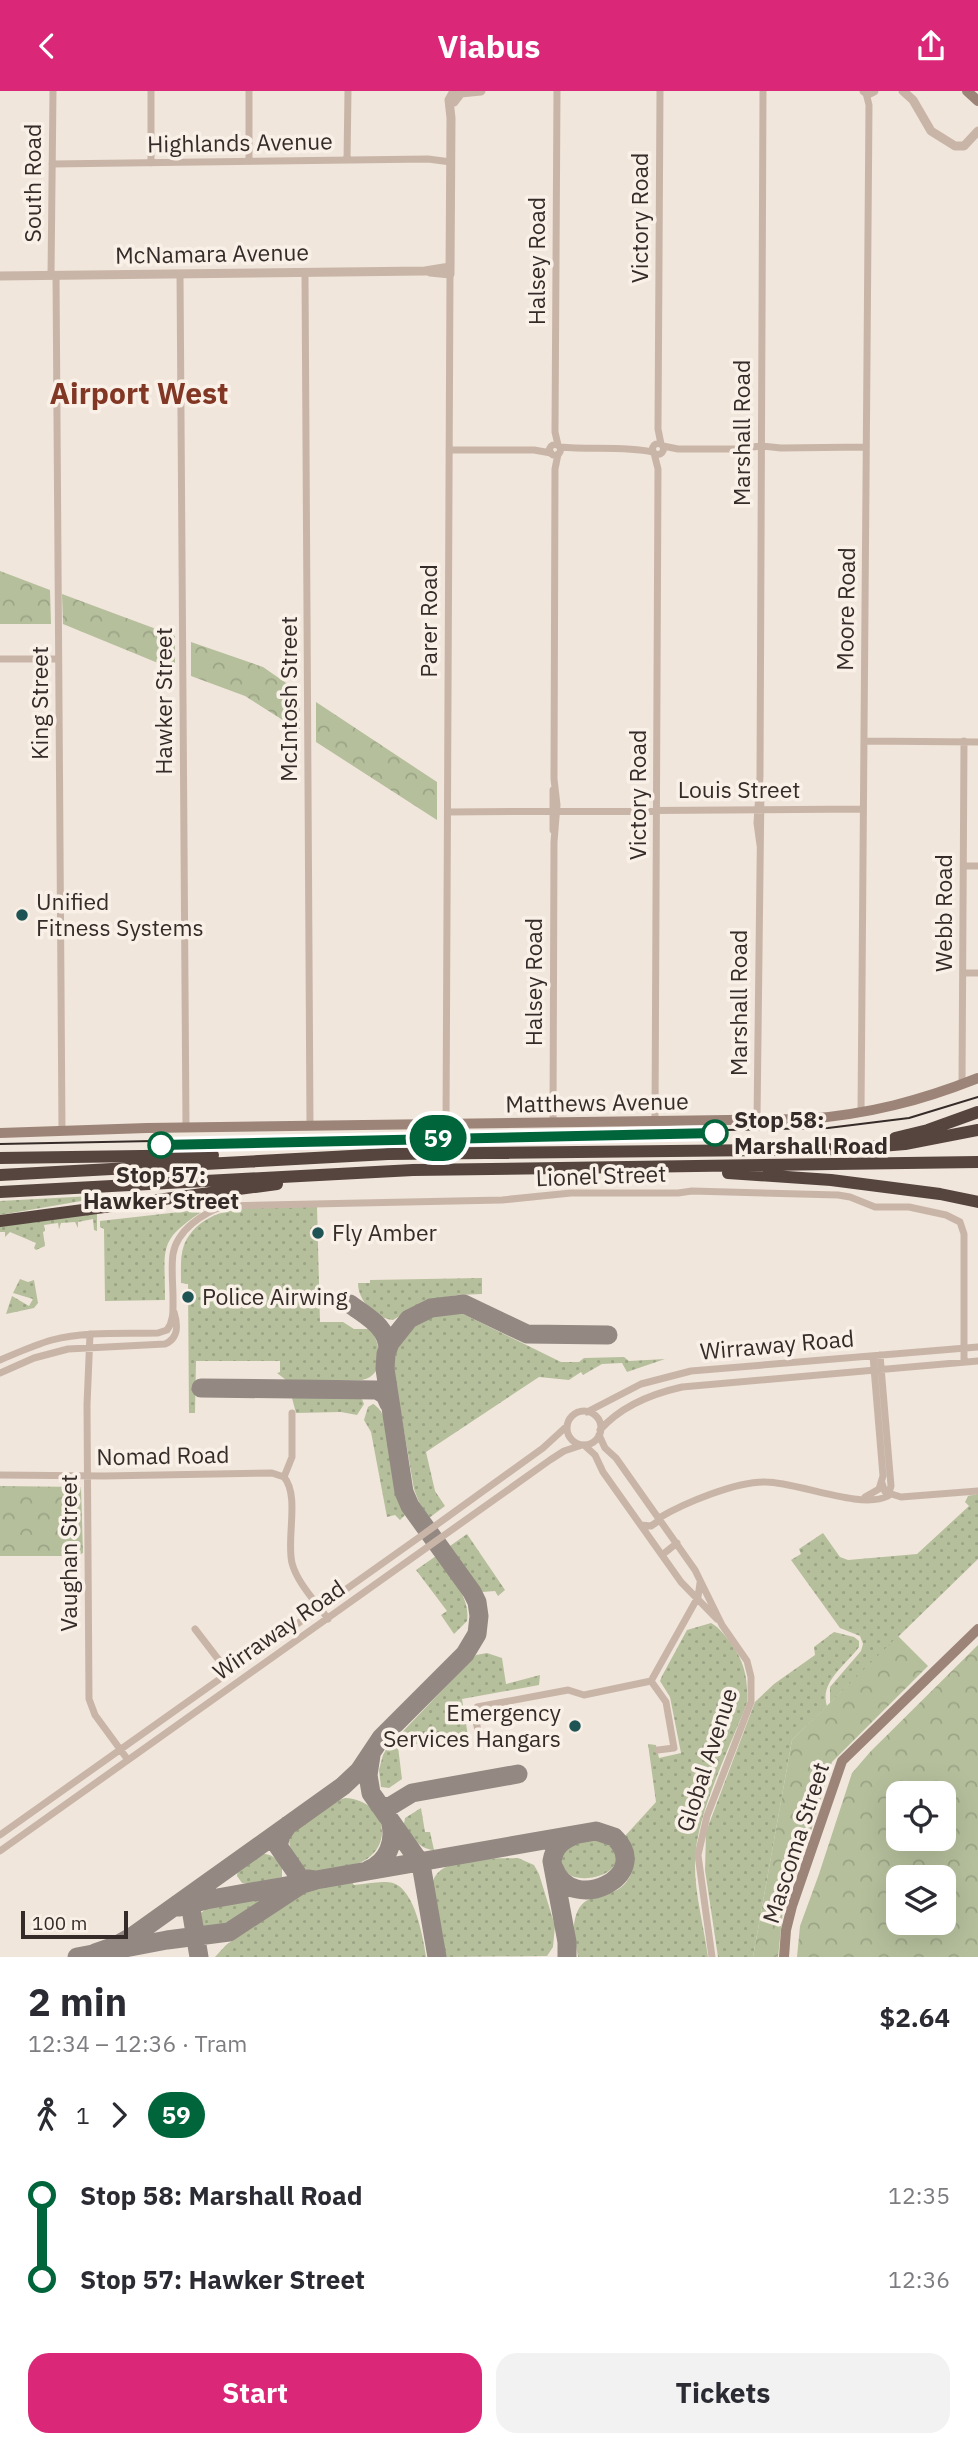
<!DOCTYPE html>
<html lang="en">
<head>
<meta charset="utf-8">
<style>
	body { margin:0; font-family:"IBM Plex Sans",sans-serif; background:#f2f2f3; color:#2b2b33; height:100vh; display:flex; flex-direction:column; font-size:26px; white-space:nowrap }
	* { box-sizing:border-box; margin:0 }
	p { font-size:23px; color:#7c7c81 }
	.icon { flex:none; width:38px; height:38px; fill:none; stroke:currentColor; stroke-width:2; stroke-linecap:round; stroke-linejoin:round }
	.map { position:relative; height:1866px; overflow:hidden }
	.side { display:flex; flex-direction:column; background:#fff; flex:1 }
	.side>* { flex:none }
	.badge { padding:0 14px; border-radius:23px; font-size:24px; line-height:46px }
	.controls { position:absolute; left:886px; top:1690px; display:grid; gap:14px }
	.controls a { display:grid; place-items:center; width:70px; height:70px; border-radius:14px; background:#fff; box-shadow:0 7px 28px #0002; font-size:35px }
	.scale { position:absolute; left:21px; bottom:18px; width:107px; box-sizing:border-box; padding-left:7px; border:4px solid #352b28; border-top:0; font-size:19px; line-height:24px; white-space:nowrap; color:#352b28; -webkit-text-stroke:5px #f9f0e8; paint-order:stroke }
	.map>.badge { position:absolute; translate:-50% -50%; box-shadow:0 0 0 4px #fff }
	.legs { display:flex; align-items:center; gap:10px; height:77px; padding:0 28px; font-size:23px }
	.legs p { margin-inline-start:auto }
	.overview { display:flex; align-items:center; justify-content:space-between; height:119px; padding:0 28px }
	h1 { font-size:38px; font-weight:700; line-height:52px }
	.action { display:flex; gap:14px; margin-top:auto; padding:14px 28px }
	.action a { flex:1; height:80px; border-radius:21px; background:#db2777; color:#fff; font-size:28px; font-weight:700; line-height:80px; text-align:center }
	.action a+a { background:#f2f2f3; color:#2b2b33 }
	ul { padding:0 28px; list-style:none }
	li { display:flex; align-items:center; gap:24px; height:84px; font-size:26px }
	li i { display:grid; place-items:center; width:10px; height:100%; margin:0 9px; background:currentColor }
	li i::after { content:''; width:18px; height:18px; margin:-9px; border:5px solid; border-radius:50%; background:#fff }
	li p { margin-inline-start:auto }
	li:first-child i { background:linear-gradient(#0000 50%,currentColor 0) }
	li:last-child i { background:linear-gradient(currentColor 50%,#0000 0) }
	header { display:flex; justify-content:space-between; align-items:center; height:91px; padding:0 28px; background:#db2777; color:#fff; font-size:32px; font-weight:700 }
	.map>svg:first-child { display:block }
	.grass { fill:url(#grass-dots) }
	.park { fill:url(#park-crowns); fill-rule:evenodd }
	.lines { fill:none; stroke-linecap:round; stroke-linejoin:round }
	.taxiway { stroke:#938882; stroke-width:19 }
	.minor { stroke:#c9b5a8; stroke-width:7 }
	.tertiary { stroke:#c9b5a8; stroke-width:9 }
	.secondary { stroke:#9c8479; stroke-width:10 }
	.motorway { stroke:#56453f; stroke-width:12 }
	.tram { stroke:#352b28; stroke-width:2 }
	.line-1-casing { stroke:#fff; stroke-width:16 }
	.line-1 { stroke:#00653a; stroke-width:10 }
	.poi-dot { fill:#1f5455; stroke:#f9f0e8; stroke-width:2.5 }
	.stop-1-dot { fill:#fff; stroke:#00653a; stroke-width:3.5 }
	.labels { text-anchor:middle; stroke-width:7; stroke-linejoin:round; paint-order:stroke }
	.street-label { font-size:23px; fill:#352b28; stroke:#f9f0e8 }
	.poi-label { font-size:23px; fill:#352b28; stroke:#f9f0e8; text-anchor:start }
	.stop-label { font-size:23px; font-weight:bold; fill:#352b28; stroke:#f9f0e8; text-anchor:start }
	.district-label { font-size:30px; font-weight:bold; fill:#823624; stroke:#f9f0e8 }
</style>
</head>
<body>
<header><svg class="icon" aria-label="back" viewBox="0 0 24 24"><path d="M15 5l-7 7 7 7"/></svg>Viabus<svg class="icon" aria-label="share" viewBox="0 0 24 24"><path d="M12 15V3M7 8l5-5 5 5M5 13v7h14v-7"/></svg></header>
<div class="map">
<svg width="978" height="1866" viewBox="0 0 978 1866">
	<defs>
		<pattern id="grass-dots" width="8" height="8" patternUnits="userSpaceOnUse" patternTransform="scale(1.75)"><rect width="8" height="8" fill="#b5bf9c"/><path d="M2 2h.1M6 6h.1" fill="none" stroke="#9ca486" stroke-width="1.8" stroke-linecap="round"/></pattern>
		<pattern id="park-crowns" width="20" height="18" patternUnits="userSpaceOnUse" patternTransform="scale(1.75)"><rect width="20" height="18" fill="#b5bf9c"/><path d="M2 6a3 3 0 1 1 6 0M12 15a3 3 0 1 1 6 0" fill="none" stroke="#9ca486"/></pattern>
	</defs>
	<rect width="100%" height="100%" fill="#f1e6db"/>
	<!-- grass -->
	<path class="grass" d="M 92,1105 L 93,1108 L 0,1124 L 0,1110 Z
		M 317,1116 L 320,1231 L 343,1231 L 354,1238 L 371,1238 C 381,1255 386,1284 362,1289 L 286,1289 L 277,1282 L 280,1281 L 280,1270 L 196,1270 L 195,1322 L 189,1322 L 188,1193 L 181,1192 C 181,1180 180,1165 184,1154 C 205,1106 275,1117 317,1116 Z
		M 206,1118 C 157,1150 165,1154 165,1209 L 105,1210 L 104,1138 L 100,1136 L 100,1130 Z
		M 97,1121 L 97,1140 L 94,1139 L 93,1128 L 78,1131 L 78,1137 L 75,1131 L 61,1132 L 59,1138 L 58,1132 L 44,1134 L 45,1140 L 43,1141 L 45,1155 L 36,1159 L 34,1157 L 36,1152 L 10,1141 L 5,1146 L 5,1141 L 0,1141 L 0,1135 Z
		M 482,1187 L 482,1203 L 457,1204 L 424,1210 L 393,1229 C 375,1227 358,1210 358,1192 L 370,1192 L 370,1189 Z
		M 20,1188 L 28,1191 L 34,1189 L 38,1212 L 34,1217 L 6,1223 L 12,1205 L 29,1215 L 33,1208 L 13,1202 Z
		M 459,1221 L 561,1271 L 579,1271 L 584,1267 L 624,1266 L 629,1270 L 665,1268 L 627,1281 L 622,1272 L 602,1273 L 583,1284 L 581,1281 L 569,1289 L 539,1286 L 426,1361 L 435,1400 L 445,1415 L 429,1427 L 420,1414 L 414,1398 C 410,1375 406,1351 402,1328 C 399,1312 394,1296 394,1279 C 393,1240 424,1223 459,1221 Z
		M 292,1307 L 361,1306 L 364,1313 L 357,1324 L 341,1321 L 296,1322 Z
		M 373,1313 C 396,1325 394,1397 406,1423 L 400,1429 L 395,1424 L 387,1426 L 371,1341 L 364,1329 L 368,1316 Z
		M 978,1403 L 978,1468 L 830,1612 L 830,1596 L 861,1560 L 863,1553 L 860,1545 L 840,1537 L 791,1469 L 801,1463 L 799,1458 L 823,1442 L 840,1466 L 848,1469 L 917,1463 L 969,1415 L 965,1411 L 968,1405 Z
		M 467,1443 L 505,1499 L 498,1505 L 495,1500 L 482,1501 L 450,1455 Z
		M 436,1465 C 449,1483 471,1506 467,1530 L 454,1543 L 441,1524 L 447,1520 L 416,1479 Z
		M 711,1532 C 720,1537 724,1544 731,1552 C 745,1572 748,1588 747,1612 C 730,1656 696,1724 695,1770 C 694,1800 704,1836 708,1866 L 578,1866 C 576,1854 572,1839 575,1828 C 581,1802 600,1808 617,1799 C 638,1787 635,1762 625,1745 L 656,1711 L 648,1653 L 656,1654 L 659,1667 L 681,1662 L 670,1606 L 660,1590 L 662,1585 L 687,1539 Z
		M 834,1541 L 854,1546 L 859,1550 L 859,1556 C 846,1574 819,1591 827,1615 L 792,1649 L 753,1866 L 718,1866 L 705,1779 L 706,1741 L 755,1611 L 774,1593 L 815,1564 L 814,1556 Z
		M 487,1562 L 502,1567 L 506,1593 L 540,1584 L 539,1594 L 462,1608 L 468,1645 L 398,1656 L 402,1688 L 389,1697 L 381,1696 L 379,1679 L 383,1664 L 387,1657 L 476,1564 Z
		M 345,1707 C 380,1708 396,1747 367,1768 C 358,1774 345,1775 335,1777 C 325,1779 317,1782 308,1780 C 297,1771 286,1757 290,1743 L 335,1710 Z
		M 421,1717 L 425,1741 L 430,1741 L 434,1759 C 418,1758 412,1745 404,1733 L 405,1727 Z
		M 589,1746 C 605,1746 627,1756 613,1776 C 606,1786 583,1790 572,1785 C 567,1783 563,1777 562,1773 C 555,1754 575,1750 589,1746 Z
		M 259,1763 C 271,1762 277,1767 282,1777 L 282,1786 L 251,1793 L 242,1792 L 237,1785 L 238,1778 Z
		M 518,1767 L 534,1774 L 539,1783 L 555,1835 L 553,1856 L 547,1865 L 445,1866 C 442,1850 429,1804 433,1790 C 441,1764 496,1768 518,1767 Z
		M 352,1791 L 354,1794 C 366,1793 382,1789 393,1792 C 415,1799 423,1846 426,1866 L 215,1866 L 226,1854 L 307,1799 Z
		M 266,1807 L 232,1831 L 203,1837 L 201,1822 L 207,1817 Z"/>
	<!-- park -->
	<path class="park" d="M 0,480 L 50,499 L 51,533 L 0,533 Z
		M 62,503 L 175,545 L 175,579 L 63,533 Z
		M 191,551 L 263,576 L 299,601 L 300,640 L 245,605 L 191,585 Z
		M 316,611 L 437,691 L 437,729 L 316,651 Z
		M 0,1395 L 81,1396 L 83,1462 L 77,1465 L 0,1465 Z
		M 898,1545 L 928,1575 L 832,1671 L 806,1756 L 783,1819 L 778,1866 L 753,1866 L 792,1649 Z
		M 978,1554 L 978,1866 L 797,1866 L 800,1835 L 819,1783 L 852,1682 L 871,1660 ZM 898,1703 L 943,1703 L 943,1748 L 898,1748 ZM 898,1787 L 943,1787 L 943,1832 L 898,1832 Z"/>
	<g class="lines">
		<!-- taxiway -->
		<path class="taxiway" d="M 350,1213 C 367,1226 387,1235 388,1258
			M 201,1297 L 377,1299 L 385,1304 L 389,1313
			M 371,1664 L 368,1684 L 371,1702 L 421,1773 L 437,1866
			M 379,1714 L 389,1716 L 412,1702 L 518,1683
			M 288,1734 L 281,1744 L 278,1755 L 300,1787 L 315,1789
			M 368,1779 C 388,1771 396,1750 390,1729
			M 196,1802 L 191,1818 L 199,1866
			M 179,1816 L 206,1809 L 297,1793
			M 95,1862 L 115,1855 L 133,1845 L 343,1695 L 359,1680 L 381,1647 L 465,1563 L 477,1543 L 479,1525 L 477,1511 L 472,1501 L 410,1415 L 404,1401 L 385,1278 L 386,1263 L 390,1252 L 409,1228 L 431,1217 L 464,1213 L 527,1243 L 608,1244
			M 77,1866 L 167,1849 L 229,1841 L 302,1793 L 316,1789 L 596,1740 L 614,1746 C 655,1785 571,1825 554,1777
			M 567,1866 L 567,1851 L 552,1770 C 554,1757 561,1750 573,1745"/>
		<!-- minor -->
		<path class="minor" d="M 557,0 L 555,341 L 558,354
			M 660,0 L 658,338 L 661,353
			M 347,69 L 348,0
			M 249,70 L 249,0
			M 151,72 L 151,0
			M 52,73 L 428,68 L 451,71
			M 305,182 L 310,1035
			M 180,183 L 186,1037
			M 51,184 L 53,0
			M 56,184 L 62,1040
			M652.5 358a5.5 5.5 0 1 1 11 0a5.5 5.5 0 1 1-11 0Z
			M549.5 359a5.5 5.5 0 1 1 11 0a5.5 5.5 0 1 1-11 0Z
			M 663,355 L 678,358 L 736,358 L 761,355 L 781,357 L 866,356
			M 560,356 C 590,359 623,355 653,361
			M 449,359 L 534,359 L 551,362
			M 654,362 L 658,378 L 655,1030
			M 0,568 L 58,568
			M 864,650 L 978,651
			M 448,721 L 863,718
			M 553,739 L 553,699
			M 760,754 L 757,732 L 760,685 L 763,0
			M 964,775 L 978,775
			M 963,882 L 978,882
			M 962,994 L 964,650
			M 861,1022 L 869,14 L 866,2
			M 757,1029 L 761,697
			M 553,1031 L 554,751 L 557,714 L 554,688 L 555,378 L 558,363
			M 446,1033 L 450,183
			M 90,1243 L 87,1314 L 89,1608 L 95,1624 L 128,1669
			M 0,1269 C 17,1262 34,1254 52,1249 C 87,1240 123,1243 158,1242 L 167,1239 C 174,1230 173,1219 173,1207 C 173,1193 171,1177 173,1163 C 177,1139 203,1122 224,1115 L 502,1109 L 571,1102 L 678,1102 L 692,1100 L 838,1104 L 850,1106 L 875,1116 L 909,1116 L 946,1124 L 960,1131 L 964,1143 L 964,1271
			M 0,1282 L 34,1267 L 68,1258 L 165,1253 C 179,1247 178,1234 174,1221
			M567 1337a17 17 0 1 1 34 0a17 17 0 1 1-34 0Z
			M 587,1321 L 641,1293 L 691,1280 L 978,1256
			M 292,1322 L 292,1366 L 284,1386 C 300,1405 286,1448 292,1472 C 297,1492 317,1512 328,1528
			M 600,1339 C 621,1315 651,1303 682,1296 L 978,1270
			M 599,1344 L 605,1357 L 616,1367 L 695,1479 L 722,1534 L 747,1570 L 751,1586 L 751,1611 L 707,1725 L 698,1764 L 712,1866
			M 584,1354 L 595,1364 L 603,1381 L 681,1491 L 717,1528
			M 0,1384 L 104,1385 L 272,1382 L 284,1386
			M 882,1392 L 885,1401 L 901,1406 L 978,1400
			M 865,1406 L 879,1398 L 883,1385 L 873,1265
			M 659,1427 C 684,1412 737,1390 766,1391 C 797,1391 861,1419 888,1405 L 891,1395 L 880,1264
			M 641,1434 L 651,1435 L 660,1429
			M 662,1464 L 677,1452
			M 195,1538 L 228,1581
			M 651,1590 L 666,1611 L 674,1657 L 658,1659
			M 480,1650 L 474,1620 L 477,1616 L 568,1599 L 584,1604 L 651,1590 L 698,1506 L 700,1492
			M 0,1744 L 421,1445 L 543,1357 L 567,1335
			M 0,1760 L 550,1369 L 564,1360 L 582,1354"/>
		<!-- tertiary -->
		<path class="tertiary" d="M 864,0 L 868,3 L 874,0
			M 903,0 L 913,9 L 931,40 L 955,55 L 964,55 L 978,40
			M 454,11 L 461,2 L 481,0
			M 430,181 L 450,183 L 451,27 L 449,9 L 454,0
			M 0,185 L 425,180 L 450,176"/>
		<!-- secondary -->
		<path class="secondary" d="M 967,0 L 978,10
			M 0,1042 L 147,1037 L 807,1028 C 869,1023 920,1010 978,987
			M 784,1866 L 786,1839 L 792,1815 L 842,1670 L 978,1538"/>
		<!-- motorway -->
		<path class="motorway" d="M 895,1047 L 928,1039 L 978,1021
			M 0,1067 L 213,1064
			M 728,1082 L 831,1089 L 940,1103 L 978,1111
			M 0,1084 L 388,1063 L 845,1058 L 905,1053 L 978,1039
			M 0,1101 L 413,1079 L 978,1071
			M 0,1130 L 277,1093"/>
		<!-- tram -->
		<path class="tram" d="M 0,1053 L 828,1037 L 909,1027 L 978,1006"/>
	</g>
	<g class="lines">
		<defs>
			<path id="line-1" d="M 161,1054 L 715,1042"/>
		</defs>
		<!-- line-1 casing -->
		<use href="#line-1" class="line-1-casing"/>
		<!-- line-1 -->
		<use href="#line-1" class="line-1"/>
	</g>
	<!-- markers -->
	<g class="poi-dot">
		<circle cx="22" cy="824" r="7"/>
		<circle cx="318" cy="1142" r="7"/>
		<circle cx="188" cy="1206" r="7"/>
		<circle cx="575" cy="1635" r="7"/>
	</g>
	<g class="stop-1-dot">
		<circle cx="715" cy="1042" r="12"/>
		<circle cx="161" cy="1054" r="12"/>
	</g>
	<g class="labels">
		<!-- street labels -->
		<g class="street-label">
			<text transform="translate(240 52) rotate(-1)" y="8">Highlands Avenue</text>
			<text transform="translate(33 92) rotate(-90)" y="8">South Road</text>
			<text transform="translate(640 127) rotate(-90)" y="8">Victory Road</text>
			<text transform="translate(212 163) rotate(-1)" y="8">McNamara Avenue</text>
			<text transform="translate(537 170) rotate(-90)" y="8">Halsey Road</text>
			<text transform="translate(742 342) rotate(-90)" y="8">Marshall Road</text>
			<text transform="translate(846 518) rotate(-89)" y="8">Moore Road</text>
			<text transform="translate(429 530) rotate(-90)" y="8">Parer Road</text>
			<text transform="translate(289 608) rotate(-90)" y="8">McIntosh Street</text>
			<text transform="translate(164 610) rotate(-90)" y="8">Hawker Street</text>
			<text transform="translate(40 612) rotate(-90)" y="8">King Street</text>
			<text x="739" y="707">Louis Street</text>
			<text transform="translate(638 704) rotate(-90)" y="8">Victory Road</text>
			<text transform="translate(944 822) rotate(-90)" y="8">Webb Road</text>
			<text transform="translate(534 891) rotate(-90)" y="8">Halsey Road</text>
			<text transform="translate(739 912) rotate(-90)" y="8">Marshall Road</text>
			<text transform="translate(597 1012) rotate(-1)" y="8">Matthews Avenue</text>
			<text transform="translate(601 1085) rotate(-2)" y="8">Lionel Street</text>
			<text transform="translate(777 1254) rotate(-5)" y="8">Wirraway Road</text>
			<text transform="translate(163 1365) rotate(-1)" y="8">Nomad Road</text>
			<text transform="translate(69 1462) rotate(-90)" y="8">Vaughan Street</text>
			<text transform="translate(279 1539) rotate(-35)" y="8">Wirraway Road</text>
			<text transform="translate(707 1669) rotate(-72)" y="8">Global Avenue</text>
			<text transform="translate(796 1752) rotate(-72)" y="8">Mascoma Street</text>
		</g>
		<!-- poi labels -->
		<g class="poi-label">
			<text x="36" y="819">Unified<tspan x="36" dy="26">Fitness Systems</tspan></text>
			<text x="332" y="1150">Fly Amber</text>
			<text x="202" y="1214">Police Airwing</text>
			<text x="561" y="1630" text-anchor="end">Emergency<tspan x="561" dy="26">Services Hangars</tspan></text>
		</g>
		<!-- stop labels -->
		<g class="stop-label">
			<text x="734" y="1037">Stop 58:<tspan x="734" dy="26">Marshall Road</tspan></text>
			<text x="161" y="1092" text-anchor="middle">Stop 57:<tspan x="161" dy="26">Hawker Street</tspan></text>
		</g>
		<!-- district labels -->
		<g class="district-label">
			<text x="139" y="313">Airport West</text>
		</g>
	</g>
</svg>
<div class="controls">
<a><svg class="icon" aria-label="locate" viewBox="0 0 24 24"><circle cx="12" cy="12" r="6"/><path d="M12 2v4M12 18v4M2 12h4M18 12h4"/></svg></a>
<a><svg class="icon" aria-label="layers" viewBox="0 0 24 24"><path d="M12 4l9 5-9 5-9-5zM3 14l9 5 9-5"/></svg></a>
</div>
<div class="scale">100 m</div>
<b class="badge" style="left:438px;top:1047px;background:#00653a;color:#fff">59</b>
</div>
<section class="side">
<div class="overview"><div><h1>2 min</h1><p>12:34 – 12:36 · Tram</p></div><b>$2.64</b></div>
<div class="legs"><svg class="icon" aria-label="walk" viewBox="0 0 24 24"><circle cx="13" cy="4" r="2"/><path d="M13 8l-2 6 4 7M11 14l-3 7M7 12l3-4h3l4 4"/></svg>1<svg class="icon" aria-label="forward" viewBox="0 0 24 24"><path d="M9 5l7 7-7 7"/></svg><b class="badge" style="background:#00653a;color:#fff">59</b></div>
<ul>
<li><i style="color:#00653a"></i><b>Stop 58: Marshall Road</b><p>12:35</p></li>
<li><i style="color:#00653a"></i><b>Stop 57: Hawker Street</b><p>12:36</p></li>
</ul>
<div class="action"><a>Start</a><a>Tickets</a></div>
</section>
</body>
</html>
